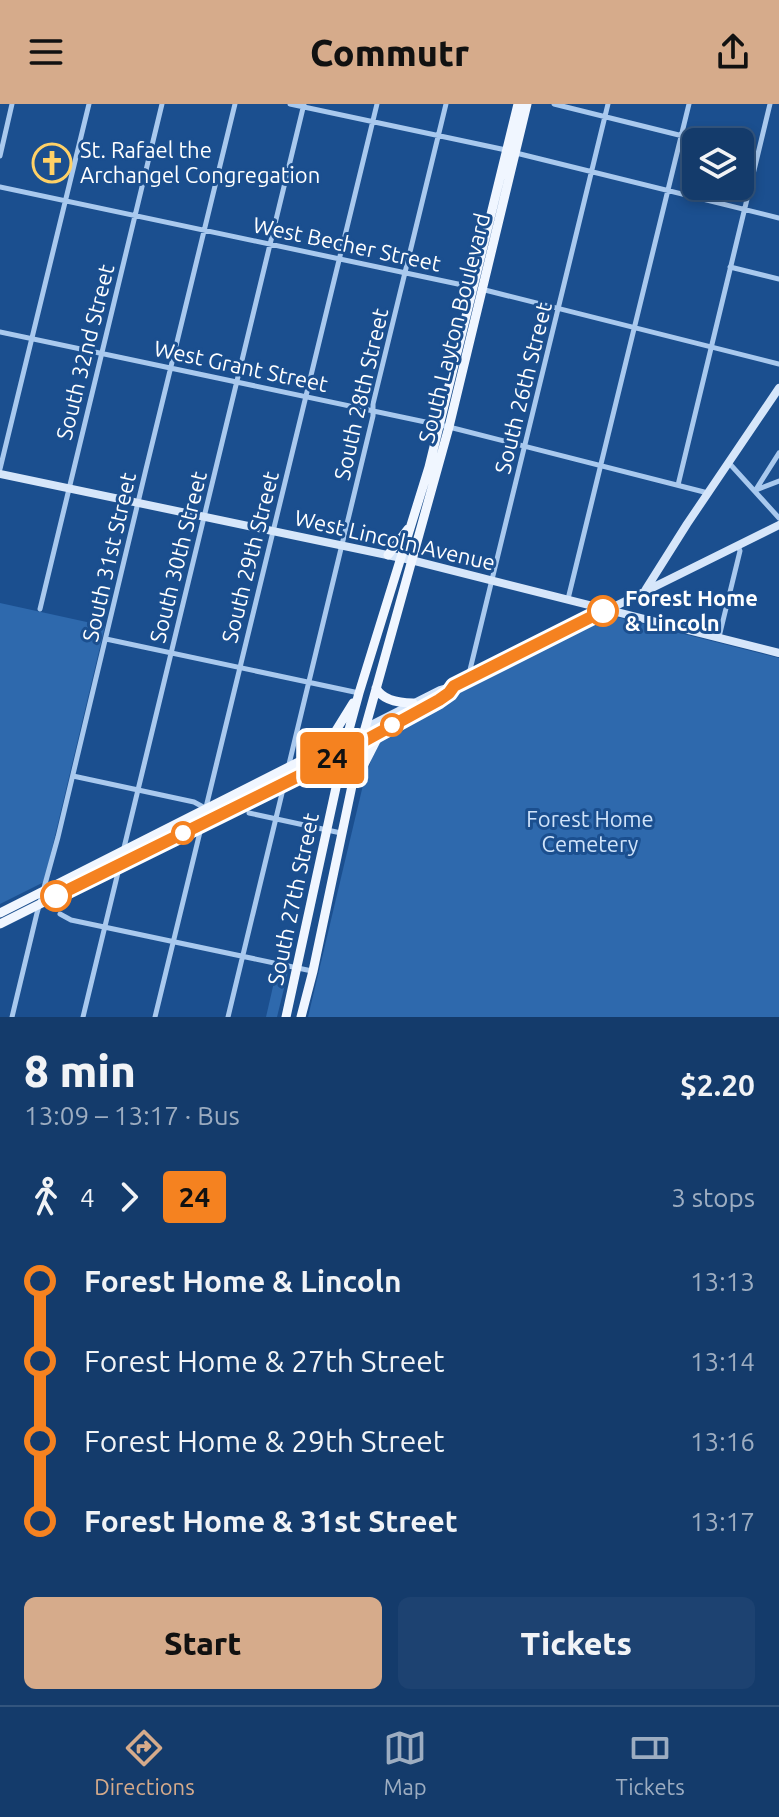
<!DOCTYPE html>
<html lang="en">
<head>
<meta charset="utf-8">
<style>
	body { margin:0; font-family:Ubuntu,sans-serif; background:#1d4271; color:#f1f3f6; height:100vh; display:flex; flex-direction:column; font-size:30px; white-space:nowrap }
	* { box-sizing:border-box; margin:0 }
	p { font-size:26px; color:#9dadc1 }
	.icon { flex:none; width:44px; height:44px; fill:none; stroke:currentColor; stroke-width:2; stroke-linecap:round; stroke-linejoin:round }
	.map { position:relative; height:913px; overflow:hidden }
	.drawer { display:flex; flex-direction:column; background:#143b6b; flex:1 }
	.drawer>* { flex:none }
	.badge { padding:0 16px; border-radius:6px; font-size:28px; line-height:52px }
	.fabs { position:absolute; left:682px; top:24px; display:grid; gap:16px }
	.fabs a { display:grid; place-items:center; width:72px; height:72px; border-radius:12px; background:#143b6b; box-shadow:0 4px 12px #0003,0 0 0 2px #33557e; font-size:40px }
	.map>.badge { position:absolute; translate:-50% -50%; box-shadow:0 0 0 4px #fff }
	.legs { display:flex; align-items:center; gap:12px; height:88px; padding:0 24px; font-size:26px }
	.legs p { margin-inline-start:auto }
	.head { display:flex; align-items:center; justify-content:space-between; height:136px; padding:0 24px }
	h1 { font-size:44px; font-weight:800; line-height:60px }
	.primary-button { display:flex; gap:16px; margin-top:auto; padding:16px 24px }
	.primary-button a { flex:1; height:92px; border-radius:12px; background:#d6ab8b; color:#111; font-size:32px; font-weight:800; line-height:92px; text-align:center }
	.primary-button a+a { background:#1d4271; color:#f1f3f6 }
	ul { padding:0 24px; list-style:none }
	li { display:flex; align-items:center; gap:28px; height:80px; font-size:30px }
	li i { display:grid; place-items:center; width:12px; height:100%; margin:0 10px; background:currentColor }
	li i::after { content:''; width:20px; height:20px; margin:-10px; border:6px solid; border-radius:50%; background:#143b6b }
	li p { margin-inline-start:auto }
	li:first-child i { background:linear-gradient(#0000 50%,currentColor 0) }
	li:last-child i { background:linear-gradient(currentColor 50%,#0000 0) }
	header { display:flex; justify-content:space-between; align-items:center; height:104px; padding:0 24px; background:#d6ab8b; color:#111; font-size:36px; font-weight:800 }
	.dock { display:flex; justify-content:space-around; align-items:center; height:112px; border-top:2px solid #33557e; background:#143b6b; font-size:22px; color:#9dadc1 }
	.dock a { display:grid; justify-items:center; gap:4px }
	.dock .current { color:#d6ab8b }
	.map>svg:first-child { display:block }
	.green { fill:#2e69ad }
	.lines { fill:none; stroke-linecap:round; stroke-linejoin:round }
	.street { stroke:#a9c9ee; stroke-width:5 }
	.secondary { stroke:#d6e6fa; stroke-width:8 }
	.primary { stroke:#f0f6ff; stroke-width:9 }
	.line-1-casing { stroke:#fff; stroke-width:18 }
	.line-1 { stroke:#f58220; stroke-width:12 }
	.stop-1-dot { fill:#fff; stroke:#f58220; stroke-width:4 }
	.labels { text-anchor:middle; stroke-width:6; stroke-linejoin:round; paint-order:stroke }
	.poi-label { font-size:22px; fill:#fff; stroke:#1b4f8f; text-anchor:start }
	.street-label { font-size:22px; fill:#fff; stroke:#1b4f8f }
	.stop-label { font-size:22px; font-weight:bold; fill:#fff; stroke:#1b4f8f; text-anchor:start }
	.park-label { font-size:22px; fill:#cfe3fa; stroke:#1b4f8f }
</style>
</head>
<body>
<header><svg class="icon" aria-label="menu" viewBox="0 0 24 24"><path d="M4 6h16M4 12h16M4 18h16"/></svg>Commutr<svg class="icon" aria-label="share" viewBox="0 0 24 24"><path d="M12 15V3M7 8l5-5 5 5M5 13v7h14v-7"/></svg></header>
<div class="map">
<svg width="779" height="913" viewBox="0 0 779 913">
	<rect width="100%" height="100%" fill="#1b4f8f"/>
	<!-- green -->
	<path class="green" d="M 0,499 L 105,522 L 44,778 L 0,800 Z
		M 609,511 L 779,554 L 779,913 L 308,913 L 363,681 L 378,635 L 472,580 Z
		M 277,865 L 288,868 L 277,913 L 266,913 Z"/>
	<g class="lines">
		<!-- street -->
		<path class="street" d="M 290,0 L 506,46
			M 554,0 L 707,38
			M 740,47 L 757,51
			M 516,49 L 779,114
			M 0,52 L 12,0
			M 0,83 L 472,183
			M 730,163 L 779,175
			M 481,185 L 779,260
			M 0,228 L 449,323 L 708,389
			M 729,359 L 779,414
			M 0,365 L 89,0
			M 678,381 L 770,0
			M 756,386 L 779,377
			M 755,387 L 779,349
			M 568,495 L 689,0
			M 40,505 L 162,0
			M 719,533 L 740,447 L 738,442
			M 106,535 L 359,589
			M 468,574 L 608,0
			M 73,672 L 194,698 L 205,704
			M 249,709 L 341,729
			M 60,810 L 71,816 L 312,867
			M 12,913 L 37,809 L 58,733 L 146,365 L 235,0
			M 83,913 L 304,0
			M 155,913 L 377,0
			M 228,913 L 373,312 L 373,300 L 446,0"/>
		<!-- secondary -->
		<path class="secondary" d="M 0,370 L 411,456 L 779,549
			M 646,485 L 687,420 L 779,284
			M 365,624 L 440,586 L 454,582 L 779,421
			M 361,639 L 439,596 L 449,589 L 454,582"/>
		<!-- primary -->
		<path class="primary" d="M 388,451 L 408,425
			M 376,584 C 383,597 400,599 413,599
			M 327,641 L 353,599
			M 357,674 L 381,627
			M 0,809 L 348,633
			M 0,820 L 344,648
			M 286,913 L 347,633 L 359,589 L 429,363 L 518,0
			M 301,913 L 313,867 L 361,639 L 449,323 L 527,0"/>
	</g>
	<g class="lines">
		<defs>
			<path id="line-1" d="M 56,792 L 313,665 L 439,596 L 449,589 L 454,582 L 603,507"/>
		</defs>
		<!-- line-1 casing -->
		<use href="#line-1" class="line-1-casing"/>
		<!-- line-1 -->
		<use href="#line-1" class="line-1"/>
	</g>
	<!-- icons -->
	<defs>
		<symbol id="church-ring" viewBox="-11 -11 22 22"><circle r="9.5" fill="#1b4f8f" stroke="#ffd166" stroke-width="1.5"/><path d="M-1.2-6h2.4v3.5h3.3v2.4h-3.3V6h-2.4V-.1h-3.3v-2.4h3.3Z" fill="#ffd166"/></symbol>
	</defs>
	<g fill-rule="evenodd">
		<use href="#church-ring" x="30" y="37" width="44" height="44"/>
	</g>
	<!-- markers -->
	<g class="stop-1-dot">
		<circle cx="603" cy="507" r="14"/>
		<circle cx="392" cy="621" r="10"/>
		<circle cx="183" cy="729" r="10"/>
		<circle cx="56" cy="792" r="14"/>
	</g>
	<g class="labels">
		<!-- poi labels -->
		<g class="poi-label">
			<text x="80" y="54">St. Rafael the<tspan x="80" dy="25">Archangel Congregation</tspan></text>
		</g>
		<!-- street labels -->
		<g class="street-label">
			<text transform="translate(347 140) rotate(12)" y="8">West Becher Street</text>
			<text transform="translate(454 224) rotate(-76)" y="8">South Layton Boulevard</text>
			<text transform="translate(85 248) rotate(-76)" y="8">South 32nd Street</text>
			<text transform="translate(241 262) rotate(12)" y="8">West Grant Street</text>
			<text transform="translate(523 284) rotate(-76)" y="8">South 26th Street</text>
			<text transform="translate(361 290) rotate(-77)" y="8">South 28th Street</text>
			<text transform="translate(395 436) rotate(13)" y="8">West Lincoln Avenue</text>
			<text transform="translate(109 453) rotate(-77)" y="8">South 31st Street</text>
			<text transform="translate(178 453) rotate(-76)" y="8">South 30th Street</text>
			<text transform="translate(250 453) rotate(-76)" y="8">South 29th Street</text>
			<text transform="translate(293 795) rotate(-78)" y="8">South 27th Street</text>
		</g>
		<!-- stop labels -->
		<g class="stop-label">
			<text x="625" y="502">Forest Home<tspan x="625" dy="25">&amp; Lincoln</tspan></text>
		</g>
		<!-- park labels -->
		<g class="park-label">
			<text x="590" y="723">Forest Home<tspan x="590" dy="25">Cemetery</tspan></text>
		</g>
	</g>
</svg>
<div class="fabs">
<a><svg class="icon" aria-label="layers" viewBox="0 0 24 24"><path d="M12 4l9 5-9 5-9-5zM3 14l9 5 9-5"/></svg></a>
</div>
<b class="badge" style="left:332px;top:654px;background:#f58220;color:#111">24</b>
</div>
<section class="drawer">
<div class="head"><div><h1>8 min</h1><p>13:09 – 13:17 · Bus</p></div><b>$2.20</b></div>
<div class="legs"><svg class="icon" aria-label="walk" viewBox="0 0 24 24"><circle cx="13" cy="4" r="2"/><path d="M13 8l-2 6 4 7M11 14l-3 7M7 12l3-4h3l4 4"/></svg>4<svg class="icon" aria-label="forward" viewBox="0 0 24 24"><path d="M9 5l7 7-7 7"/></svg><b class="badge" style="background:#f58220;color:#111">24</b><p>3 stops</p></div>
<ul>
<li><i style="color:#f58220"></i><b>Forest Home &amp; Lincoln</b><p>13:13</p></li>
<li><i style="color:#f58220"></i><span>Forest Home &amp; 27th Street</span><p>13:14</p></li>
<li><i style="color:#f58220"></i><span>Forest Home &amp; 29th Street</span><p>13:16</p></li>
<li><i style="color:#f58220"></i><b>Forest Home &amp; 31st Street</b><p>13:17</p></li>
</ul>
<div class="primary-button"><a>Start</a><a>Tickets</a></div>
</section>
<nav class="dock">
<a class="current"><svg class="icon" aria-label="directions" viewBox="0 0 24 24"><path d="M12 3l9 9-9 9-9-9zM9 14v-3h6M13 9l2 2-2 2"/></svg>Directions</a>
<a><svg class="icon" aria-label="map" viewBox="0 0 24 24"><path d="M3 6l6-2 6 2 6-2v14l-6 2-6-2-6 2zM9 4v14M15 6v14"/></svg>Map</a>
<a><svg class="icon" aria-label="tickets" viewBox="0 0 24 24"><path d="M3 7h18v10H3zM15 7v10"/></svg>Tickets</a>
</nav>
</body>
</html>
